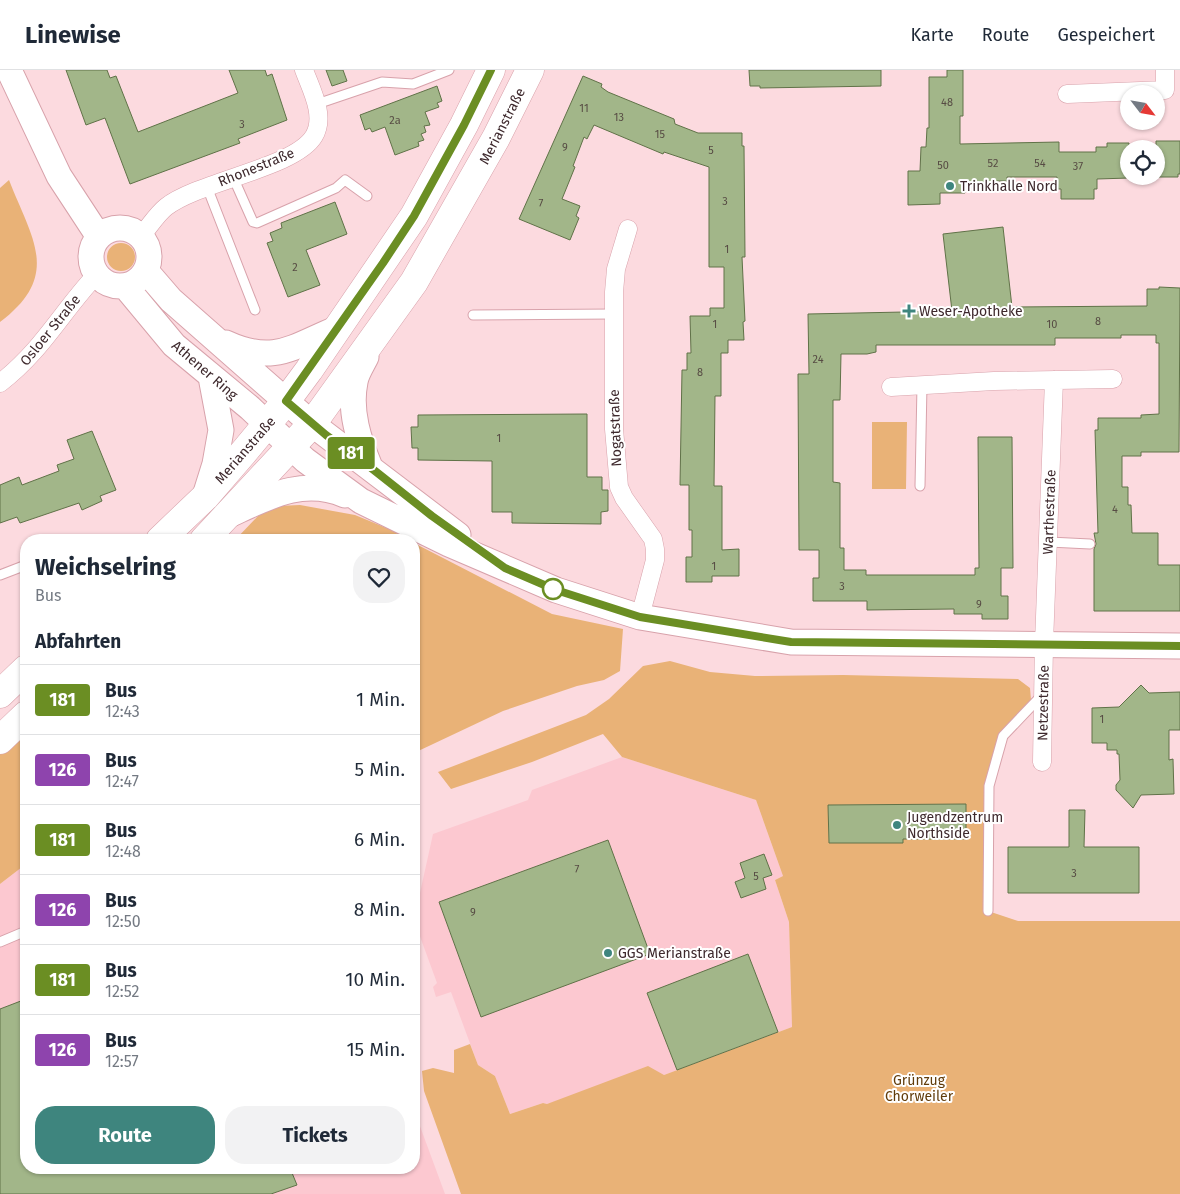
<!DOCTYPE html>
<html lang="de">
<head>
<meta charset="utf-8">
<style>
	body { margin:0; font-family:"Fira Sans",sans-serif; background:#f2f2f3; color:#1f2937; height:100vh; display:flex; flex-direction:column; font-size:19px; white-space:nowrap }
	* { box-sizing:border-box; margin:0 }
	p { font-size:16px; color:#747a83 }
	.icon { flex:none; width:28px; height:28px; fill:none; stroke:currentColor; stroke-width:2; stroke-linecap:round; stroke-linejoin:round }
	.map { position:relative; flex:1; overflow:hidden }
	.sheet { position:absolute; left:20px; top:464px; width:400px; height:640px; display:flex; flex-direction:column; background:#fff; border-radius:20px; box-shadow:0 1px 4px #0004 }
	.sheet>* { flex:none }
	.badge { padding:0 10px; border-radius:4px; font-size:18px; line-height:32px }
	.needle { width:32px; rotate:121deg }
	.controls { position:absolute; left:1120px; top:15px; display:grid; gap:10px }
	.controls a { display:grid; place-items:center; width:45px; height:45px; border-radius:50%; background:#fff; box-shadow:0 1px 4px #0004; font-size:25px }
	.map>.badge { position:absolute; translate:-50% -50%; box-shadow:0 0 0 2px #fff }
	h2 { padding:0 15px; font-size:19px; line-height:45px }
	.round { display:grid; place-items:center; flex:none; width:52px; height:52px; border-radius:20px; background:#f2f2f3 }
	.headline { display:flex; align-items:center; justify-content:space-between; height:85px; padding:0 15px }
	h1 { font-size:24px; font-weight:700; line-height:38px }
	.cta { display:flex; gap:10px; margin-top:auto; padding:10px 15px }
	.cta a { flex:1; height:58px; border-radius:20px; background:#3e857e; color:#fff; font-size:20px; font-weight:700; line-height:58px; text-align:center }
	.cta a+a { background:#f2f2f3; color:#1f2937 }
	ul { padding:0; list-style:none }
	li { display:flex; align-items:center; gap:15px; height:70px; padding:0 15px; border-top:1px solid #e0e1e3 }
	li div { flex:1 }
	li b { display:block; font-size:19px }
	li em { font-style:normal }
	li .badge { min-width:55px; font-weight:700; text-align:center }
	header { display:flex; align-items:center; gap:30px; box-sizing:border-box; height:70px; padding:0 25px; background:#fff; border-bottom:1px solid #e0e1e3 }
	header strong { font-size:24px }
	nav { display:flex; gap:28px; margin-inline-start:auto; font-size:18px }
	.map>svg:first-child { display:block }
	.built { fill:#fcc8d0 }
	.green { fill:#e9b277; fill-rule:evenodd }
	.building { fill:#a2b689; stroke:#607248 }
	.lines { fill:none; stroke-linecap:round; stroke-linejoin:round }
	.lane-casing { stroke:#d8a2ab; stroke-width:11 }
	.street-casing { stroke:#d8a2ab; stroke-width:19 }
	.secondary-casing { stroke:#d8a2ab; stroke-width:27 }
	.primary-casing { stroke:#d8a2ab; stroke-width:29 }
	.lane { stroke:#fff; stroke-width:9 }
	.street { stroke:#fff; stroke-width:18 }
	.secondary { stroke:#fff; stroke-width:25 }
	.primary { stroke:#fff; stroke-width:28 }
	.line-casing { stroke:#fff; stroke-width:11 }
	.line { stroke:#6b8e23; stroke-width:8 }
	.poi-dot { fill:#3e857e; stroke:#fff; stroke-width:2 }
	.stop-dot { fill:#fff; stroke:#6b8e23; stroke-width:2.5 }
	.labels { text-anchor:middle; stroke-width:4; stroke-linejoin:round; paint-order:stroke }
	.number-label { font-size:11px; fill:#574c44 }
	.street-label { font-size:14px; fill:#3e292d; stroke:#fff }
	.poi-label { font-size:14px; fill:#3e292d; stroke:#fff; text-anchor:start }
	.park-label { font-size:14px; fill:#613c0b; stroke:#fff }
</style>
</head>
<body>
<header>
<strong>Linewise</strong>
<nav><a>Karte</a><a>Route</a><a>Gespeichert</a></nav>
</header>
<div class="map">
<svg width="1180" height="1124" viewBox="0 0 1180 1124">
	<rect width="100%" height="100%" fill="#fcdadf"/>
	<!-- built -->
	<path class="built" d="M 622,687 L 756,730 L 783,806 L 775,810 L 789,852 L 792,957 L 664,1005 L 547,1034 L 543,1033 L 510,1044 L 495,1006 L 478,995 L 451,922 L 436,927 L 433,917 L 437,913 L 414,850 L 433,764 L 528,730 L 532,720 Z
		M 26,794 L 26,1098 L 414,1098 L 414,1040 L 445,1124 L 0,1124 L 0,814 Z"/>
	<!-- green -->
	<path class="green" d="M 9,110 C 32,169 62,205 0,252 L 0,118 Z
		M107 187a14 14 0 1 1 28 0a14 14 0 1 1-28 0Z
		M 872,352 L 907,352 L 906,419 L 872,419 Z
		M 300,435 L 355,445 L 389,459 L 409,470 L 235,470 L 258,446 L 278,436 Z
		M 414,473 L 552,544 L 623,559 L 620,601 L 604,610 L 577,616 L 503,641 L 414,683 Z
		M 670,591 L 710,602 L 755,606 L 843,605 L 1018,609 L 1030,618 L 1031,630 L 1003,666 L 989,716 L 988,841 L 1018,851 L 1180,851 L 1180,1124 L 461,1124 L 424,1021 L 422,1001 L 433,998 L 454,1003 L 454,980 L 470,974 L 478,995 L 495,1006 L 510,1044 L 543,1033 L 547,1034 L 648,996 L 664,1005 L 792,957 L 789,852 L 775,810 L 783,806 L 756,730 L 622,687 L 603,664 L 532,692 L 451,719 L 438,702 L 586,645 L 609,629 L 643,596 ZM 966,734 L 966,768 L 903,769 L 902,773 L 829,773 L 828,735 Z
		M 26,659 L 26,794 L 0,814 L 0,684 Z"/>
	<!-- building -->
	<path class="building" d="M 66,0 L 107,0 L 110,8 L 116,6 L 138,62 L 238,23 L 229,0 L 265,0 L 267,6 L 272,4 L 287,50 L 238,69 L 240,73 L 130,114 L 105,48 L 86,55 Z
		M 326,0 L 343,0 L 347,11 L 332,16 Z
		M 749,0 L 881,0 L 881,16 L 760,18 L 760,16 L 750,16 Z
		M 947,0 L 963,0 L 963,46 L 960,46 L 960,74 L 1059,72 L 1059,82 L 1096,82 L 1096,77 L 1107,77 L 1107,73 L 1129,73 L 1129,108 L 1097,109 L 1097,119 L 1094,119 L 1094,129 L 1061,129 L 1061,119 L 1058,119 L 1057,107 L 1007,107 L 1007,111 L 997,111 L 997,113 L 965,112 L 965,123 L 940,123 L 940,134 L 908,135 L 908,101 L 920,101 L 921,77 L 926,77 L 927,58 L 929,58 L 929,7 L 947,7 Z
		M 583,6 L 602,14 L 601,17 L 608,22 L 674,49 L 675,54 L 698,63 L 742,63 L 742,76 L 744,76 L 745,187 L 742,187 L 745,251 L 743,252 L 744,270 L 728,270 L 728,283 L 721,283 L 721,326 L 715,326 L 714,416 L 722,416 L 722,480 L 739,479 L 739,506 L 712,506 L 712,512 L 686,512 L 686,487 L 692,487 L 692,460 L 689,460 L 689,415 L 680,415 L 682,300 L 687,300 L 687,283 L 691,283 L 690,246 L 710,246 L 710,238 L 724,238 L 724,197 L 709,197 L 709,97 L 664,82 L 663,84 L 594,55 L 587,69 L 584,67 L 573,96 L 575,97 L 562,129 L 580,136 L 576,146 L 579,148 L 570,170 L 519,149 Z
		M 437,16 L 442,31 L 437,33 L 439,37 L 425,42 L 430,55 L 424,56 L 426,62 L 421,64 L 424,70 L 418,72 L 419,76 L 395,85 L 385,57 L 372,62 L 370,58 L 365,60 L 360,45 Z
		M 1156,71 L 1180,71 L 1180,104 L 1178,104 L 1178,107 L 1156,107 Z
		M 335,132 L 347,164 L 306,180 L 320,215 L 288,227 L 267,173 L 273,171 L 270,163 L 282,158 L 281,153 Z
		M 1003,157 L 1012,237 L 1147,236 L 1147,219 L 1159,219 L 1159,217 L 1180,218 L 1179,382 L 1141,382 L 1141,386 L 1122,386 L 1122,417 L 1128,417 L 1128,435 L 1131,435 L 1132,463 L 1158,463 L 1158,495 L 1180,495 L 1180,541 L 1094,541 L 1094,479 L 1096,474 L 1094,463 L 1098,463 L 1095,360 L 1098,360 L 1098,348 L 1141,348 L 1141,345 L 1159,344 L 1159,273 L 1156,273 L 1156,265 L 1121,265 L 1121,268 L 1055,268 L 1055,275 L 876,275 L 876,282 L 867,284 L 841,284 L 840,330 L 833,330 L 833,412 L 840,413 L 840,478 L 844,478 L 844,500 L 866,500 L 866,505 L 975,505 L 975,498 L 979,498 L 978,367 L 1012,367 L 1013,498 L 1001,498 L 1001,526 L 1008,526 L 1008,549 L 982,549 L 982,544 L 954,544 L 954,539 L 867,540 L 867,531 L 813,531 L 813,508 L 819,508 L 819,480 L 799,480 L 798,304 L 809,304 L 808,244 L 952,241 L 943,164 Z
		M 587,344 L 587,407 L 602,407 L 602,420 L 608,420 L 608,441 L 601,442 L 601,454 L 512,453 L 512,442 L 492,442 L 492,391 L 418,390 L 418,378 L 412,378 L 411,357 L 418,357 L 418,345 Z
		M 92,361 L 116,420 L 100,426 L 102,431 L 82,440 L 79,433 L 20,453 L 17,447 L 0,453 L 0,415 L 19,407 L 22,415 L 59,401 L 57,395 L 74,389 L 67,370 Z
		M 1141,615 L 1149,623 L 1180,622 L 1180,660 L 1169,660 L 1169,690 L 1173,689 L 1174,724 L 1141,725 L 1133,738 L 1116,720 L 1116,715 L 1120,710 L 1119,684 L 1117,684 L 1117,680 L 1107,680 L 1107,673 L 1092,673 L 1092,638 L 1119,637 Z
		M 966,734 L 966,769 L 903,769 L 903,773 L 829,773 L 828,735 Z
		M 1069,740 L 1085,740 L 1084,777 L 1139,777 L 1139,823 L 1008,823 L 1008,777 L 1069,777 Z
		M 608,770 L 650,884 L 481,947 L 439,832 Z
		M 764,784 L 772,805 L 763,808 L 766,819 L 741,828 L 735,812 L 745,808 L 740,793 Z
		M 748,884 L 778,962 L 677,1000 L 647,923 Z
		M 26,929 L 26,1098 L 290,1098 L 297,1115 L 271,1124 L 0,1124 L 0,939 Z"/>
	<g class="lines">
		<defs>
			<path id="lane" d="M 317,34 L 382,12 L 413,14 L 449,0
				M 233,107 L 253,152 L 257,153 L 336,118 L 345,110 L 367,126
				M 207,117 L 255,240
				M 473,245 L 614,244
				M 920,416 L 922,315
				M 1049,472 L 1090,474
				M 0,505 L 26,495
				M 988,841 L 989,716 L 1003,666 L 1043,624
				M 0,872 L 26,861"/>
			<path id="street" d="M 1067,24 L 1165,20 L 1165,0
				M 628,159 L 616,199 L 614,222 L 614,359 L 619,417 L 624,428 L 653,469 L 655,479 L 655,490 L 640,547
				M 141,166 C 149,157 157,144 166,137 C 199,111 295,98 314,66 C 326,46 311,19 304,0
				M 0,313 C 42,281 62,241 97,204
				M 891,317 L 994,311 L 1113,309
				M 1042,692 L 1044,573 L 1054,310"/>
			<path id="secondary" d="M 9,0 L 59,106 L 99,167
				M91 187a29 29 0 1 1 58 0a29 29 0 1 1-58 0Z
				M 146,201 L 171,230 L 312,354 L 458,465
				M 125,216 L 174,275 L 250,338 L 305,390 L 361,431 L 449,474 L 556,520 L 640,547 L 791,572 L 1180,576
				M 226,273 C 274,295 292,277 336,259
				M 366,287 C 362,295 356,304 355,312 C 349,341 359,371 370,397
				M 205,426 L 215,394 L 221,360 L 211,307
				M 229,445 C 268,427 303,407 345,425"/>
			<path id="primary" d="M 160,470 L 205,427 L 243,383 L 286,331 L 309,300 L 414,146 L 464,55 L 491,0
				M 204,470 L 312,354 L 414,212 L 496,68 L 530,0
				M 0,624 L 26,599
				M 0,670 L 26,645"/>
		</defs>
		<!-- lane casing -->
		<use href="#lane" class="lane-casing"/>
		<!-- street casing -->
		<use href="#street" class="street-casing"/>
		<!-- secondary casing -->
		<use href="#secondary" class="secondary-casing"/>
		<!-- primary casing -->
		<use href="#primary" class="primary-casing"/>
		<!-- lane -->
		<use href="#lane" class="lane"/>
		<!-- street -->
		<use href="#street" class="street"/>
		<!-- secondary -->
		<use href="#secondary" class="secondary"/>
		<!-- primary -->
		<use href="#primary" class="primary"/>
	</g>
	<g class="lines">
		<defs>
			<path id="line" d="M 491,0 L 464,55 L 414,146 L 383,193 L 286,331 L 326,365 L 370,397 L 432,446 L 505,498 L 556,520 L 640,547 L 791,572 L 1180,576"/>
		</defs>
		<!-- line casing -->
		<use href="#line" class="line-casing"/>
		<!-- line -->
		<use href="#line" class="line"/>
	</g>
	<!-- markers -->
	<g class="poi-dot">
		<circle cx="950" cy="116" r="5"/>
		<path d="M906.5 233.5h5v5h5v5h-5v5h-5v-5h-5v-5h5z"/>
		<circle cx="897" cy="755" r="5"/>
		<circle cx="608" cy="883" r="5"/>
	</g>
	<circle class="stop-dot" cx="553" cy="519" r="10"/>
	<g class="labels">
		<!-- number labels -->
		<g class="number-label">
			<text x="947" y="36">48</text>
			<text x="584" y="42">11</text>
			<text x="619" y="51">13</text>
			<text x="395" y="54">2a</text>
			<text x="242" y="58">3</text>
			<text x="660" y="68">15</text>
			<text x="565" y="81">9</text>
			<text x="711" y="84">5</text>
			<text x="993" y="97">52</text>
			<text x="1040" y="97">54</text>
			<text x="943" y="99">50</text>
			<text x="1078" y="100">37</text>
			<text x="725" y="135">3</text>
			<text x="541" y="137">7</text>
			<text x="727" y="183">1</text>
			<text x="295" y="201">2</text>
			<text x="1098" y="255">8</text>
			<text x="715" y="258">1</text>
			<text x="1052" y="258">10</text>
			<text x="818" y="293">24</text>
			<text x="700" y="306">8</text>
			<text x="499" y="372">1</text>
			<text x="1115" y="443">4</text>
			<text x="714" y="500">1</text>
			<text x="842" y="520">3</text>
			<text x="979" y="538">9</text>
			<text x="1102" y="653">1</text>
			<text x="577" y="803">7</text>
			<text x="1074" y="807">3</text>
			<text x="756" y="810">5</text>
			<text x="473" y="846">9</text>
		</g>
		<!-- street labels -->
		<g class="street-label">
			<text transform="translate(502 56) rotate(-63)" y="5">Merianstraße</text>
			<text transform="translate(256 97) rotate(-22)" y="5">Rhonestraße</text>
			<text transform="translate(50 260) rotate(-51)" y="5">Osloer Straße</text>
			<text transform="translate(205 300) rotate(41)" y="5">Athener Ring</text>
			<text transform="translate(615 358) rotate(-92)" y="5">Nogatstraße</text>
			<text transform="translate(245 380) rotate(-49)" y="5">Merianstraße</text>
			<text transform="translate(1049 442) rotate(-88)" y="5">Warthestraße</text>
			<text transform="translate(1043 633) rotate(-89)" y="5">Netzestraße</text>
		</g>
		<!-- poi labels -->
		<g class="poi-label">
			<text x="960" y="121">Trinkhalle Nord</text>
			<text x="919" y="246">Weser-Apotheke</text>
			<text x="907" y="752">Jugendzentrum<tspan x="907" dy="16">Northside</tspan></text>
			<text x="618" y="888">GGS Merianstraße</text>
		</g>
		<!-- park labels -->
		<g class="park-label">
			<text x="919" y="1015">Grünzug<tspan x="919" dy="16">Chorweiler</tspan></text>
		</g>
	</g>
</svg>
<div class="controls">
<a><svg class="needle" viewBox="-14 -14 28 28"><path d="M0-13l5 13h-10z" fill="#e53935"/><path d="M0 13l5-13h-10z" fill="#747a83"/></svg></a>
<a><svg class="icon" aria-label="locate" viewBox="0 0 24 24"><circle cx="12" cy="12" r="6"/><path d="M12 2v4M12 18v4M2 12h4M18 12h4"/></svg></a>
</div>
<b class="badge" style="left:351px;top:383px;background:#6b8e23;color:#fff">181</b>
<section class="sheet">
<div class="headline"><div><h1>Weichselring</h1><p>Bus</p></div><a class="round"><svg class="icon" aria-label="heart" viewBox="0 0 24 24"><path d="M12 20l-8-8c-3-5 5-10 8-4 3-6 11-1 8 4z"/></svg></a></div>
<h2>Abfahrten</h2>
<ul>
<li><span class="badge" style="background:#6b8e23;color:#fff">181</span><div><b>Bus</b><p>12:43</p></div><em>1 Min.</em></li>
<li><span class="badge" style="background:#8e44ad;color:#fff">126</span><div><b>Bus</b><p>12:47</p></div><em>5 Min.</em></li>
<li><span class="badge" style="background:#6b8e23;color:#fff">181</span><div><b>Bus</b><p>12:48</p></div><em>6 Min.</em></li>
<li><span class="badge" style="background:#8e44ad;color:#fff">126</span><div><b>Bus</b><p>12:50</p></div><em>8 Min.</em></li>
<li><span class="badge" style="background:#6b8e23;color:#fff">181</span><div><b>Bus</b><p>12:52</p></div><em>10 Min.</em></li>
<li><span class="badge" style="background:#8e44ad;color:#fff">126</span><div><b>Bus</b><p>12:57</p></div><em>15 Min.</em></li>
</ul>
<div class="cta"><a>Route</a><a>Tickets</a></div>
</section>
</div>
</body>
</html>
